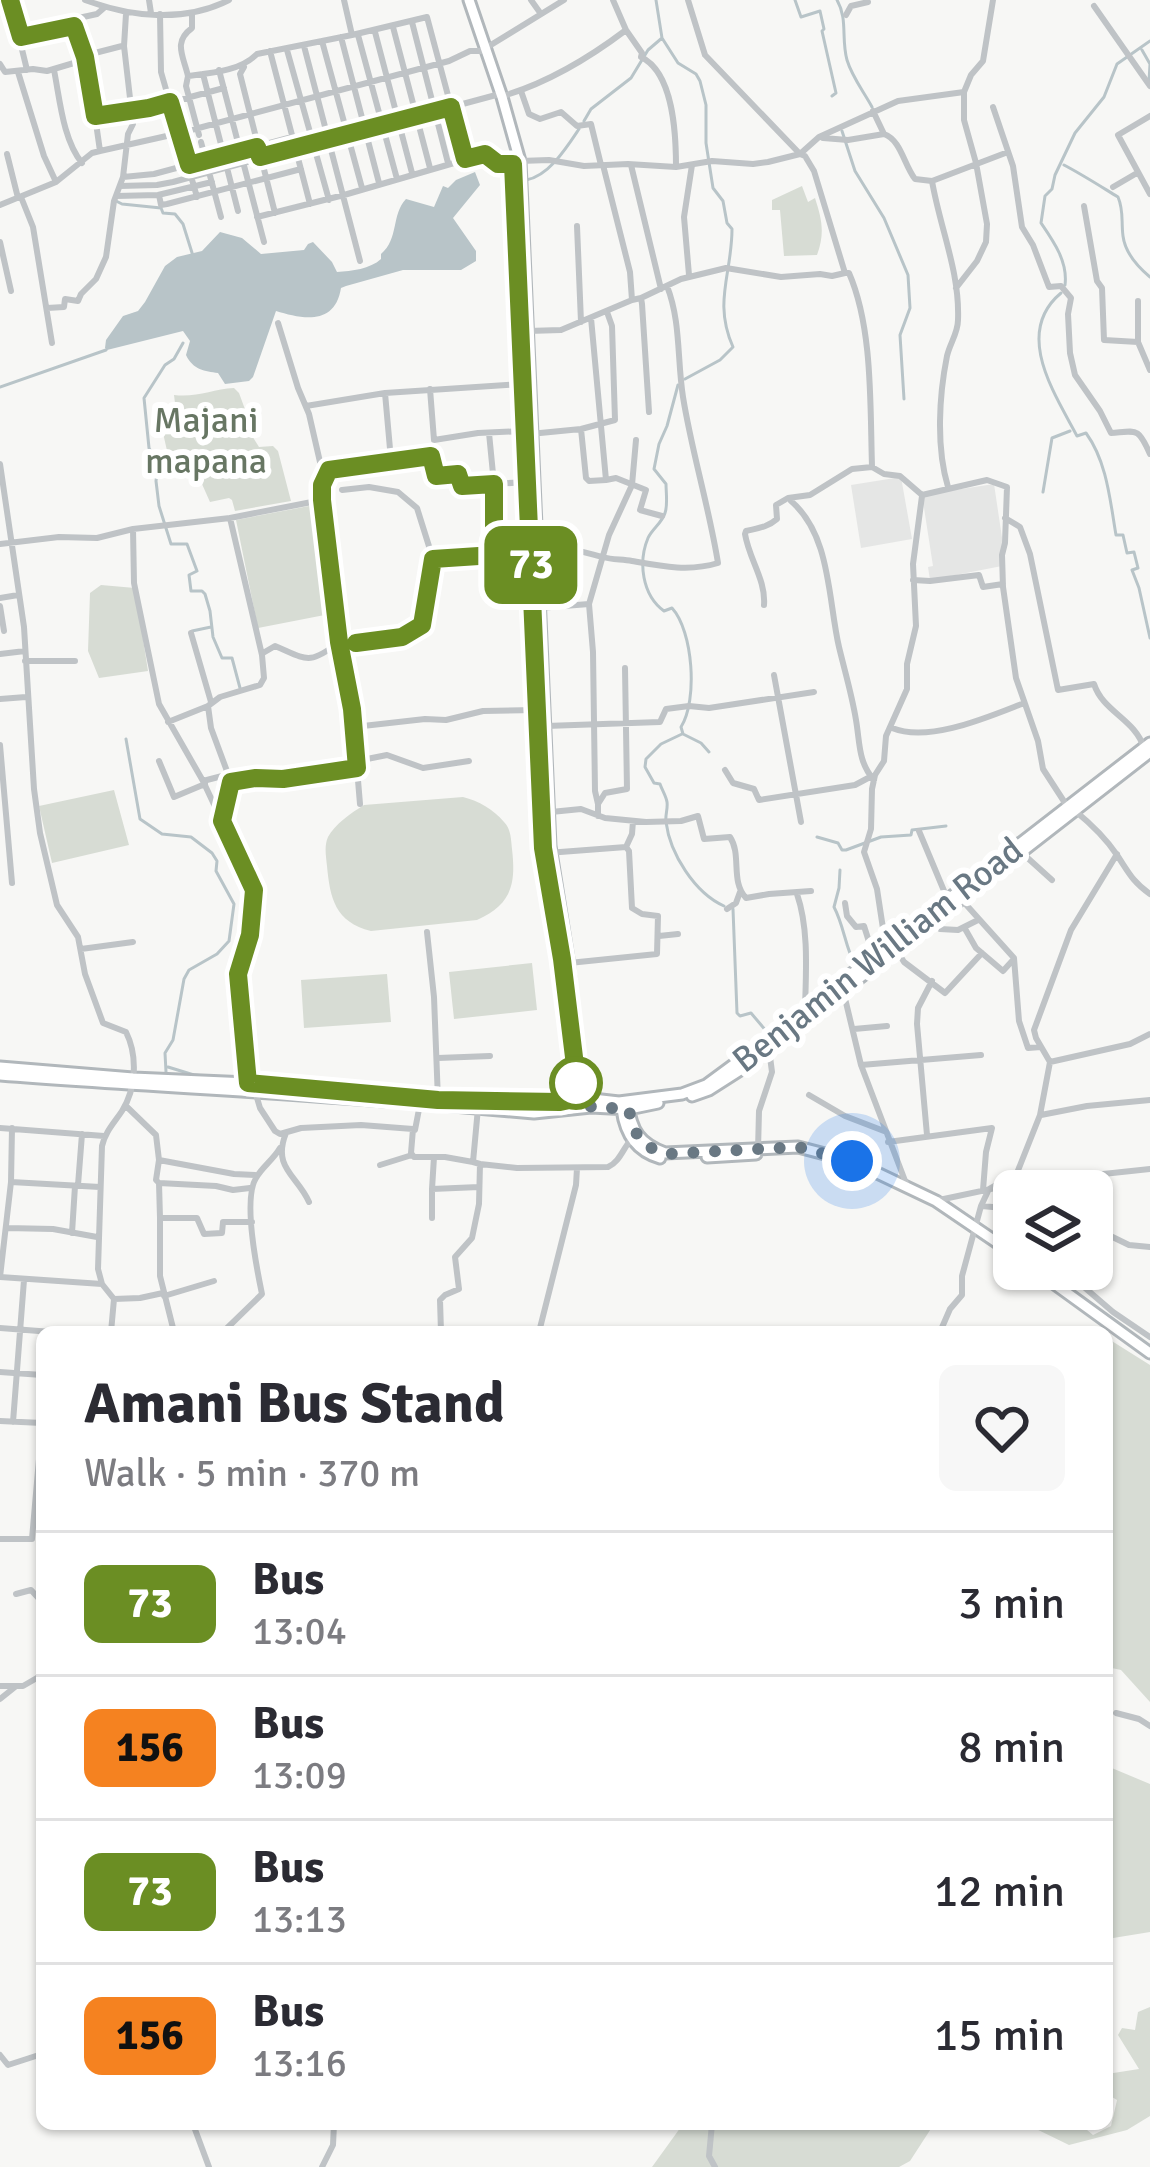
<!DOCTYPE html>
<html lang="en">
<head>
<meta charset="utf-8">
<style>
	body { margin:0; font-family:Signika,sans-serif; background:#f7f7f7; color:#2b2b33; height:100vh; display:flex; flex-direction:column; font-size:45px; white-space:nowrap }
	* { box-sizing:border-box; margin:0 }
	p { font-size:39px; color:#7c7c81 }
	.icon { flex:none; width:66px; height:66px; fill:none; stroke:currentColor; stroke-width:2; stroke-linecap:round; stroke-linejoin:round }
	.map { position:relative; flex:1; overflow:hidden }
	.panel { position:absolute; left:36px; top:1326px; width:1077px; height:804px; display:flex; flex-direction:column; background:#fff; border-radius:18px; box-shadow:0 3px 9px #0004 }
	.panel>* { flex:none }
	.badge { padding:0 24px; border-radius:18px; font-size:42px; line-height:78px }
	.tools { position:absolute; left:993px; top:1170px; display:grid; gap:24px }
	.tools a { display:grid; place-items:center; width:120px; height:120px; border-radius:18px; background:#fff; box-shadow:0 3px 9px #0004; font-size:60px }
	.you { position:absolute; width:60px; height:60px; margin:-30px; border:9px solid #fff; border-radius:50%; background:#1a73e8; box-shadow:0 0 0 18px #1a73e833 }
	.map>.badge { position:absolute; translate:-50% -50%; box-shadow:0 0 0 6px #fff }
	.round { display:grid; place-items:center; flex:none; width:126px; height:126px; border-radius:18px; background:#f7f7f7 }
	.summary { display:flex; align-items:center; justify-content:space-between; height:204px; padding:0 48px }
	h1 { font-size:57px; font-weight:700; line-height:90px }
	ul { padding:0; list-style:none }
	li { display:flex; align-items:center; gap:36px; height:144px; padding:0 48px; border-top:3px solid #e1e1e2 }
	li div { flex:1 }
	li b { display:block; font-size:45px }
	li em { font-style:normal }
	li .badge { min-width:132px; font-weight:700; text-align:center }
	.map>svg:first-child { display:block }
	.built { fill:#e5e6e5 }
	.green { fill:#d7dcd4 }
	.water { fill:#b8c4c8 }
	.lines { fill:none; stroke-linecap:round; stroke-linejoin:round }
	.stream { stroke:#b8c4c8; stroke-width:3 }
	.secondary-casing { stroke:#b1b7bb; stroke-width:15 }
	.street { stroke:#bfc3c6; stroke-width:6 }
	.secondary { stroke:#fff; stroke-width:9 }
	.line-casing { stroke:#fff; stroke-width:27 }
	.line { stroke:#6b8e23; stroke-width:18 }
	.walk { stroke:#697883; stroke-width:12; stroke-dasharray:0 21.6 }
	.stop-dot { fill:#fff; stroke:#6b8e23; stroke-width:6 }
	.labels { text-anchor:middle; stroke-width:12; stroke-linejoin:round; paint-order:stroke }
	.park-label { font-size:36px; fill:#677663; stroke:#fff }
	.street-label { font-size:36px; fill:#697883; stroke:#fff }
</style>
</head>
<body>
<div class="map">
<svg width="1150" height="2167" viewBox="0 0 1150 2167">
	<rect width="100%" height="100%" fill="#f7f7f5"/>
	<!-- built -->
	<path class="built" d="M 901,477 L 912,539 L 861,548 L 851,485 Z
		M 994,484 L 1004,551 L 1002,566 L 930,580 L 928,567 L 933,566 L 922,495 Z"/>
	<!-- green -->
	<path class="green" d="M 802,186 L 808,202 L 815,198 C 822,220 825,233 817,255 L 784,256 L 780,210 L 772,210 L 772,200 Z
		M 234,388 L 239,393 L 246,412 L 243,421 L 259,447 L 273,446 L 278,451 L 291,501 L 235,511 L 232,500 L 229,498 L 210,502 L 202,484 L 177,471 L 168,455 L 158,411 L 175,403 L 174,395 C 196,398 213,389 234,388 Z
		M 314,505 L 335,613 L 258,628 L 236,520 Z
		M 101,585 L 135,588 L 148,671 L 99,678 L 88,651 L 90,593 Z
		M 114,790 L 129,845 L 52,863 L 39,806 Z
		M 463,797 C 479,801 493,809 504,822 C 511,829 511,839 512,849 C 516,884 512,904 477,920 L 371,931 C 335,922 330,898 327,866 C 326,856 324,846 328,837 C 335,824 351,813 364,805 Z
		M 532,963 L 537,1010 L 454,1019 L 449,972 Z
		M 387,974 L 391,1022 L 304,1028 L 301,980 Z
		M 1107,1338 L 1150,1365 L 1150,1702 L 1121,1670 L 1107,1667 Z
		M 1107,1766 L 1150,1784 L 1150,1932 L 1107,1939 Z
		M 1150,2007 L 1150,2116 L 1127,2130 L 1069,2145 L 1030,2126 L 1015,2124 L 1080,2124 L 1093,2135 L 1111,2126 L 1117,2100 L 1107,2094 L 1107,2074 L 1139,2069 L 1118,2035 L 1122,2028 L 1135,2030 L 1138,2012 Z
		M 683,2124 L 934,2124 L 910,2161 L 899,2167 L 652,2167 Z"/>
	<!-- water -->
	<path class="water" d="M 475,172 L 480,185 L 453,218 L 476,251 L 476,261 L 461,270 L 403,270 L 346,286 L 341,288 C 335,326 302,319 276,311 L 253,377 L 249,381 L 225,384 L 218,373 C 205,371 193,370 186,355 L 190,341 L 183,331 L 107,350 L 105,348 L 106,340 L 123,316 L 138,311 L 145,302 L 165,266 L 177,257 L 202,251 L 220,232 L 242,238 L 261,254 L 304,250 L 308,244 L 313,242 L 332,262 L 337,272 C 352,271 370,269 381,259 L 381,254 C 399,239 391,215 406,199 L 434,207 L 443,186 L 448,188 L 456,180 Z"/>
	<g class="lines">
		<!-- stream -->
		<path class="stream" d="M 795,0 L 801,17 L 820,11 L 824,29 L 822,31 L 836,93 L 832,96
			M 837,0 C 848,19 841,39 847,60 C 852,77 864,92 872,107
			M 662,38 L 678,63 L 696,74 L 700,81 L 706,105 L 706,143 L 713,188 L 723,201 L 727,223 L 732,229 C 732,274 713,302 733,347 L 720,360 L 685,379
			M 1142,50 L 1150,64 L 1149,81
			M 584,121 L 591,109 L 631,78 L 648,50 L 662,38 L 656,0
			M 842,131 L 855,171 L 884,218 L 908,275 L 910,308 L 900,335 L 904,399
			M 1064,165 C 1083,175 1100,186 1118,197 C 1124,211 1121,221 1123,236 C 1125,252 1138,267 1150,277
			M 526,180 C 549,176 567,147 579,129
			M 116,201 L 122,204 L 161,208 L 163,213 L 175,214 L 183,224 L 193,256
			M 1065,285 C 1068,262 1054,242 1041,223 L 1045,196 L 1052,189 L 1055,175 L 1075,133 L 1104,97 L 1117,64 L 1150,41
			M 1061,293 C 1013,333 1055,394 1077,436 L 1086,433 C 1107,462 1110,500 1116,535 L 1123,535 L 1127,553 L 1134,552 L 1138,568 L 1132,570 L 1139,588 L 1150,638
			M 183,343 L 174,359 L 165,365 L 144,398 L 149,448 L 158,465 L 156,481 L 159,506 L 171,544 L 187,544 L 197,571 L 189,575 L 191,591 L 202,591 L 205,594 L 210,611 L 213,637 L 222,658 L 232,658 L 240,688
			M 678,385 L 667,426 L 659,444 L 654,469 L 666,484 C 666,493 668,505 665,513 C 662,523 652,529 648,538 C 638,562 642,595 664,611 L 672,608 C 693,631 698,700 681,727 L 683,734 L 701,743 L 709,752
			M 0,387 L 106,350
			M 1043,492 L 1052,438 L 1070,431
			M 192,631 L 211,627
			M 682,734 L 661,744 L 646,759 L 645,767 L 654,783 L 660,784 C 662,790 666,796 667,802 C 668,809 665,815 666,822 C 670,854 695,893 724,906
			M 126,739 L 140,819 L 162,834 L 191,837 L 212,853 L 217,861 L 216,871 L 234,904 L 229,941 L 217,954 L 189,970 L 184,979 L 173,1040 L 165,1053 L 166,1072
			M 817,837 L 838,843 L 842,850 L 846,850 L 881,837 L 911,835 L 912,830 L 946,826
			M 840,870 L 839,888 L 834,907 C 844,926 845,946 855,965
			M 733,909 L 737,1013 L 740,1016 L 751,1013 L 767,1032
			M 168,1067 L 194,1075 L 223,1078"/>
		<defs>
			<path id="secondary" d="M 469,0 L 502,97 L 520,161 L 550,846 L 568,959 L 578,1062 L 589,1098
				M 523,420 L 528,511
				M 533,618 L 543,848 L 565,989
				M 0,1067 L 133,1078 L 248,1083 L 438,1100 L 560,1102 L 584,1098 L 619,1102 L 682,1094 L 706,1085 L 744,1057 L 1150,743
				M 0,1075 C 128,1085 256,1091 384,1101
				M 692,1096 L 709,1090 L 745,1067 L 1150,752
				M 628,1104 C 631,1131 640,1144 665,1153 L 798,1147 L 852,1161 L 936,1201 L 1014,1254
				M 442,1105 L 534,1113 L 591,1107 L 629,1109 L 658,1103
				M 622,1109 C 625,1133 636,1151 660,1158
				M 707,1157 L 756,1154
				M 1034,1269 L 1150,1353"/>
		</defs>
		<!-- secondary casing -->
		<use href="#secondary" class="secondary-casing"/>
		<!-- street -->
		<path class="street" d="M 10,0 L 27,70
			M 85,0 C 130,17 184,23 229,0
			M 149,0 L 151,13
			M 531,0 L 541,14
			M 613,0 L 626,30 L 642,53 L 641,57 C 674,73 676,135 676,167
			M 688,0 L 705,55 L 800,154 L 805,156 L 814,171 L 845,273 L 849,273 C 873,328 870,406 872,466
			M 1094,6 L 1150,86
			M 192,13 L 192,28 C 173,42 183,55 188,76 C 212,73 240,71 257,54 L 352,35 L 344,0
			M 160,14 L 161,72 L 197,197
			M 846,15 L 851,6 L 868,2 L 867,0
			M 412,22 L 448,163
			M 74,27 L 74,19 L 97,14 L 105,7
			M 393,27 L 430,168
			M 375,32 L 412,173
			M 352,35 L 427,17 L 465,159
			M 358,35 L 397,179
			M 21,37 L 74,27 L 85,57
			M 341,37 L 379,183
			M 322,41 L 362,188
			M 304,46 L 360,261
			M 287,50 L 329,200
			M 270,51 L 310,204
			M 84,60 L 95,115
			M 0,64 L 5,72 L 33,69 L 47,71 L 84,60 L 91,54 L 122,46
			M 244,67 L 240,74 L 275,213
			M 54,70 C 60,100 63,140 82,163
			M 219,70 L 264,242
			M 18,72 L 44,156 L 56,182
			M 203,74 L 238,211
			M 188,76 L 186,86 L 199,135
			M 521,91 L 529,114 L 540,119 L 561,112 L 577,126 L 591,124 L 601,165
			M 503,96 C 547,83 589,58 626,30
			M 993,107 L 1013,166 L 1022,227 L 1033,245 L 1049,287 L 1061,286 L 1071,298 L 1068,314 L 1070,353 L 1075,375 L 1100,411 L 1111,433 C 1137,431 1138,427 1150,454
			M 873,111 L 884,134 C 901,140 904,165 915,179 L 932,181 C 940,228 960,272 958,320 C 958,333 950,343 947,356 C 939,396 936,447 948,487
			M 1150,116 L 1118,135 L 1150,194
			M 823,138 L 848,140 L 884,134
			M 201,142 L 221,217
			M 100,151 L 180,133 L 449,61 L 470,51 L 481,51 L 564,0
			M 7,154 L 18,198
			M 520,161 L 549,160 L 584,166 L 628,164 L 676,167 L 712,161 L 753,164 L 768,162 L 800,154 L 819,137 L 898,101 L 964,92
			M 603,165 L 630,272 L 632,300 L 641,298 L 642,304 L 649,412
			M 631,165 L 661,289
			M 123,177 L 154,174 L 292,137
			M 932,181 L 1008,152
			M 120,186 L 157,185 L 173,182 L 496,95
			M 1113,187 L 1137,173
			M 159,195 L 161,205 L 167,204 L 301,169
			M 116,196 L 158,195 L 212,182
			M 21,197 L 33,227 L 52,343
			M 0,205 L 56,182 L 92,153 L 100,151 L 95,116 L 149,108 L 224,88
			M 1084,206 L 1097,281 L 1102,288 L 1104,340 L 1138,342
			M 257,217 L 344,195 L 485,154 L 498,164 L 513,164
			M 577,226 L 581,322
			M 0,242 L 11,291
			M 689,275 L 684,217 L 692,165
			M 956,288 L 977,261 L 986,242 L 987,224 L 976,163 L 964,120 L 964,92 L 971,75 L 983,61 L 993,0
			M 641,298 L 681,279 L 726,268 L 781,277 L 820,274 L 832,276 L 845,273
			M 1138,301 L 1138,342 L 1150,370
			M 47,308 L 64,307 L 65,299 L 78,301 L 81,294 L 96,279 L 106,257 L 114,201 L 123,177 L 128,134 L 133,124 L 124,46 L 126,14
			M 591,318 L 606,480 L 616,478 L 646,490 L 640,510 L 662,516
			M 278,323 L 298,388 L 309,414 L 320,462 L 327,473
			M 528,331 L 561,330 L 632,300
			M 522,384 L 385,393 L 391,460 L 431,456 L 435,475 L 458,474 L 462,486 L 526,482
			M 430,389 L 434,440 L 478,433 L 523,431
			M 306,406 L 385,393
			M 581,429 L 586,478 L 589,481 L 606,480
			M 489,433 L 494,484 L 494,555
			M 530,434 L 581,429 L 615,420 L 612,326 L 607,312
			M 0,464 L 24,627 L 34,789 L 40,833 L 57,905 L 78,937 L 85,974 L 103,1023 L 126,1032 C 138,1056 136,1089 122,1111 C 114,1123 105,1132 102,1146 L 98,1269 L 102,1284 L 114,1299 L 111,1332
			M 342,490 L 369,487 L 398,492 L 417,508 L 433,559 L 422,625 L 402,637 L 356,643
			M 791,501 C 831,535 828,600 839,647 C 845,672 852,695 856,720 C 860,743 858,762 874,780
			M 230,518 L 262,655 L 264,678 L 260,685 L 220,697 L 208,706 L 211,728 L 231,782
			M 1005,518 L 1020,527 L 1030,554 L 1058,690 L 1094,684 C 1103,712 1135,719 1144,748
			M 133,529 L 134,583 L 159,704 L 203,781 L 254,890 L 250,935 L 238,974 L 249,1086
			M 0,544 L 59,537 L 97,538 L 133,529 L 230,518 L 322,500
			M 536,547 C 561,545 579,551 603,557 C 612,560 622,559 632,561 C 660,566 689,572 718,563 C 709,507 692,453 683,397 C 677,359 681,322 667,286
			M 433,559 L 531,554
			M 913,580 L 930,581 L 979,575 L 983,587 L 1003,584
			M 0,598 L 18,595
			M 589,604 L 593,652 L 595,791 L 598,804
			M 764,605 C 766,580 749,559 745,534 L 746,531 C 758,528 768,527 777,519 L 776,505 L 788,498 L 810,495 L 852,469 L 872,467 L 884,474 L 900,476 L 922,495 L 987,480 L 1007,487 L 1005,543 L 1002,555 L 1003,587 L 1016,678 L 1038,741 L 1043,769 L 1067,806
			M 0,606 L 4,631
			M 539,608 L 589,604 L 609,535 L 632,485 L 636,440
			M 191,633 L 211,702
			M 263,653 L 275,646 C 306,659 309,666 339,642
			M 0,654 L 25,651
			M 25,661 L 75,661
			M 774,675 L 801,822
			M 0,699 L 26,697
			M 168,722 L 208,706
			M 546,726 L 660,722 L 666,709 L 689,706 L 709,708 L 814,692
			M 354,727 L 425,719 L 446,720 L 483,711 L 536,710
			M 892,728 C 929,743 988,717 1024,703
			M 0,745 L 12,883
			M 159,761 L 174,797 L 205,784
			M 357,761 L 387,755 L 423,768 L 469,761
			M 725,770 L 733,783 L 754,789 L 759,800 L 855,785 L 870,777
			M 203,781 L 226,775
			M 360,804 L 352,709 L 339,642 L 322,485 L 330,470 L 391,460
			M 1074,810 C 1090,823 1105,837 1117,855 C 1129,873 1132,881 1150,894
			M 551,812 L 581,809 L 605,818 L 646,822 L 681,821 L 698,816 L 704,839 L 730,837 C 742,855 730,881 746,898 L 769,894 L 811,891
			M 598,816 L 598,804 L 605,793 L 627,789 L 625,668
			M 223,818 L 231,782 L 256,778 L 283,779 L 357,768
			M 919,831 L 947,898
			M 1021,852 L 1052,880
			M 547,853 L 626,847 L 632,834 L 633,821
			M 797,894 C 809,929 806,971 805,1009
			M 961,899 L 1014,958 L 1019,1021 L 1028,1048 L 1041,1047
			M 845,903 L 847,916 L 856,927 L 864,926 L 871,948 L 877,954
			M 727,909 L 736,903 L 740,892
			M 933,921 L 940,929 L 958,930 L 978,920
			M 964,927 L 976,948 L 1003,971 L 1013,960
			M 427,932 L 434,997 L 438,1100
			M 659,936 L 678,934
			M 891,943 L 884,935 L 877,889 L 864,852 L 871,829 L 872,789 L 875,775 L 884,761 L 886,736 L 907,689 L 907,664 L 916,626 L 913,564 L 922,496
			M 81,949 L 133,942
			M 896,949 L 904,962 L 945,993 L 982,953
			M 569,963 L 657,954 L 658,916 L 642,914 L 632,908 L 629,851 L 626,847
			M 843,990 L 861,1065 L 907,1186
			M 854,1029 L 887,1026
			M 438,1058 L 490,1056
			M 1050,1062 L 1130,1044 L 1150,1034
			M 861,1065 L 981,1055
			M 255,1091 L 260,1108 L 275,1131 L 280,1134 L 301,1128 L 361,1125 L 413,1129 L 411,1153 L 414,1157 L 445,1157 L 473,1162
			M 809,1095 L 845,1116 L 884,1131
			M 126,1106 L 156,1135 L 159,1160 L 156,1180 L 159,1183 L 160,1218 L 197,1218 L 204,1234 L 222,1233 L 223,1222 L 252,1222
			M 1041,1115 L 1087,1106 L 1150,1100
			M 0,1128 L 104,1136
			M 12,1128 L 11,1182 L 0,1277 L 102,1284
			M 415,1130 L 420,1104
			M 286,1133 C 272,1168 297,1175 309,1202
			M 927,1135 L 917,1024 L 918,1008 L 932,981
			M 888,1142 L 992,1128 L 986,1152 L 983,1190
			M 758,1150 L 759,1111 L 772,1072 L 769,1049
			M 159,1160 L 234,1174 L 255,1175
			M 480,1164 L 517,1168 L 608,1167 C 621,1161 623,1147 634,1136
			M 380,1165 L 412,1155
			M 11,1182 L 100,1187
			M 159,1183 L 216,1186 L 233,1190 L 250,1188
			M 78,1185 L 82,1134
			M 432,1189 L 434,1157
			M 939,1200 L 1019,1183 L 1150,1169
			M 982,1206 L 1014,1209
			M 160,1218 L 160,1276 L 174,1332
			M 432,1218 L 432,1189 L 479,1187
			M 1092,1227 L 1129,1245 L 1150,1247
			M 7,1228 L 53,1229 L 97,1237
			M 72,1233 L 75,1186
			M 1063,1269 L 1113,1312 L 1150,1337
			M 164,1296 L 214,1281
			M 114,1299 L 140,1298 L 163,1293
			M 0,1328 L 52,1332
			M 223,1332 L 262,1294 C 257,1270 243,1199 256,1178 C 262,1167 273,1160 280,1148
			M 441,1332 L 440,1300 L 445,1295 L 459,1289 L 455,1257 L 472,1238 L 479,1204 L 480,1164 L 473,1162 L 478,1108
			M 539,1332 L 576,1185 L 577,1168
			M 940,1332 L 950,1309 L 962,1295 L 962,1276 L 981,1206 L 989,1189 L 1017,1173 L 1040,1115 L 1050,1062 L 1036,1038 L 1034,1030 L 1071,930 L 1117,854
			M 0,1372 L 42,1375
			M 0,1421 L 42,1423
			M 13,1422 L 24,1280
			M 0,1539 L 32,1539 L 42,1425
			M 16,1594 L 31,1590 L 42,1602
			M 0,1686 L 23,1686 L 42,1675
			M 0,1699 L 15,1687
			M 1116,1713 L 1139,1719 L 1150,1726
			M 0,2055 L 8,2065 L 42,2054
			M 193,2124 L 209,2167
			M 712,2124 L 709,2156 L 715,2167
			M 322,2167 L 333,2145 L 334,2124"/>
		<!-- secondary -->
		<use href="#secondary" class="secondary"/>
	</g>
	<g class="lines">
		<defs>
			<path id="line" d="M 10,0 L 21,37 L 74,26 L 85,57 L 95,116 L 149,108 L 170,102 L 189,165 L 257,147 L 260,157 L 451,107 L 465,159 L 485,154 L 498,164 L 513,164 L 543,848 L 562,959 L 579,1098 L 560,1102 L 438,1100 L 248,1083 L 238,974 L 250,935 L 254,890 L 222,821 L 231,782 L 256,778 L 283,779 L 357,768 L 352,709 L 339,642 L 322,500 L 322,485 L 329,470 L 431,456 L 436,476 L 458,474 L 462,486 L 494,484 L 494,555 L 433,559 L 422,625 L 402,637 L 356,643"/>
		</defs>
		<!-- line casing -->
		<use href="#line" class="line-casing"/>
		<!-- line -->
		<use href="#line" class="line"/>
		<!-- walk -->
		<path class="walk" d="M 576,1083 L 575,1078 L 579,1098 L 589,1099 L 591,1107 L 629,1109 L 632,1126 L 643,1144 L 665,1154 L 798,1147 L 852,1161"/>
	</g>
	<!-- markers -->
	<circle class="stop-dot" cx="576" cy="1083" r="24"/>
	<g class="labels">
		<!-- park labels -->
		<g class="park-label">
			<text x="206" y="432">Majani<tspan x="206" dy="41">mapana</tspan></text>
		</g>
		<!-- street labels -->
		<g class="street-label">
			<text transform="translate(877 954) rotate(-38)" y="13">Benjamin William Road</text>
		</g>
	</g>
</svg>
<div class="tools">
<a><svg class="icon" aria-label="layers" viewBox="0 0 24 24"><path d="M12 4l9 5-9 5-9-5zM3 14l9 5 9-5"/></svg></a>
</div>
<div class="you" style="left:852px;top:1161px"></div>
<b class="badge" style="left:531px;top:565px;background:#6b8e23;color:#fff">73</b>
<section class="panel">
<div class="summary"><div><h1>Amani Bus Stand</h1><p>Walk · 5 min · 370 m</p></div><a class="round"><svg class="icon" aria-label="heart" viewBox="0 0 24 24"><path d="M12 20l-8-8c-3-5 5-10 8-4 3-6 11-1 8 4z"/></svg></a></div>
<ul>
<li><span class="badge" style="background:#6b8e23;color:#fff">73</span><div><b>Bus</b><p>13:04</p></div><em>3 min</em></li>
<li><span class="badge" style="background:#f58220;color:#111">156</span><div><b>Bus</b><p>13:09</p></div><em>8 min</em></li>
<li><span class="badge" style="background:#6b8e23;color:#fff">73</span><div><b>Bus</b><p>13:13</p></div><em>12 min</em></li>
<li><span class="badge" style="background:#f58220;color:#111">156</span><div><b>Bus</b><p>13:16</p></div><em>15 min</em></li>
</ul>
</section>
</div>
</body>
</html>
